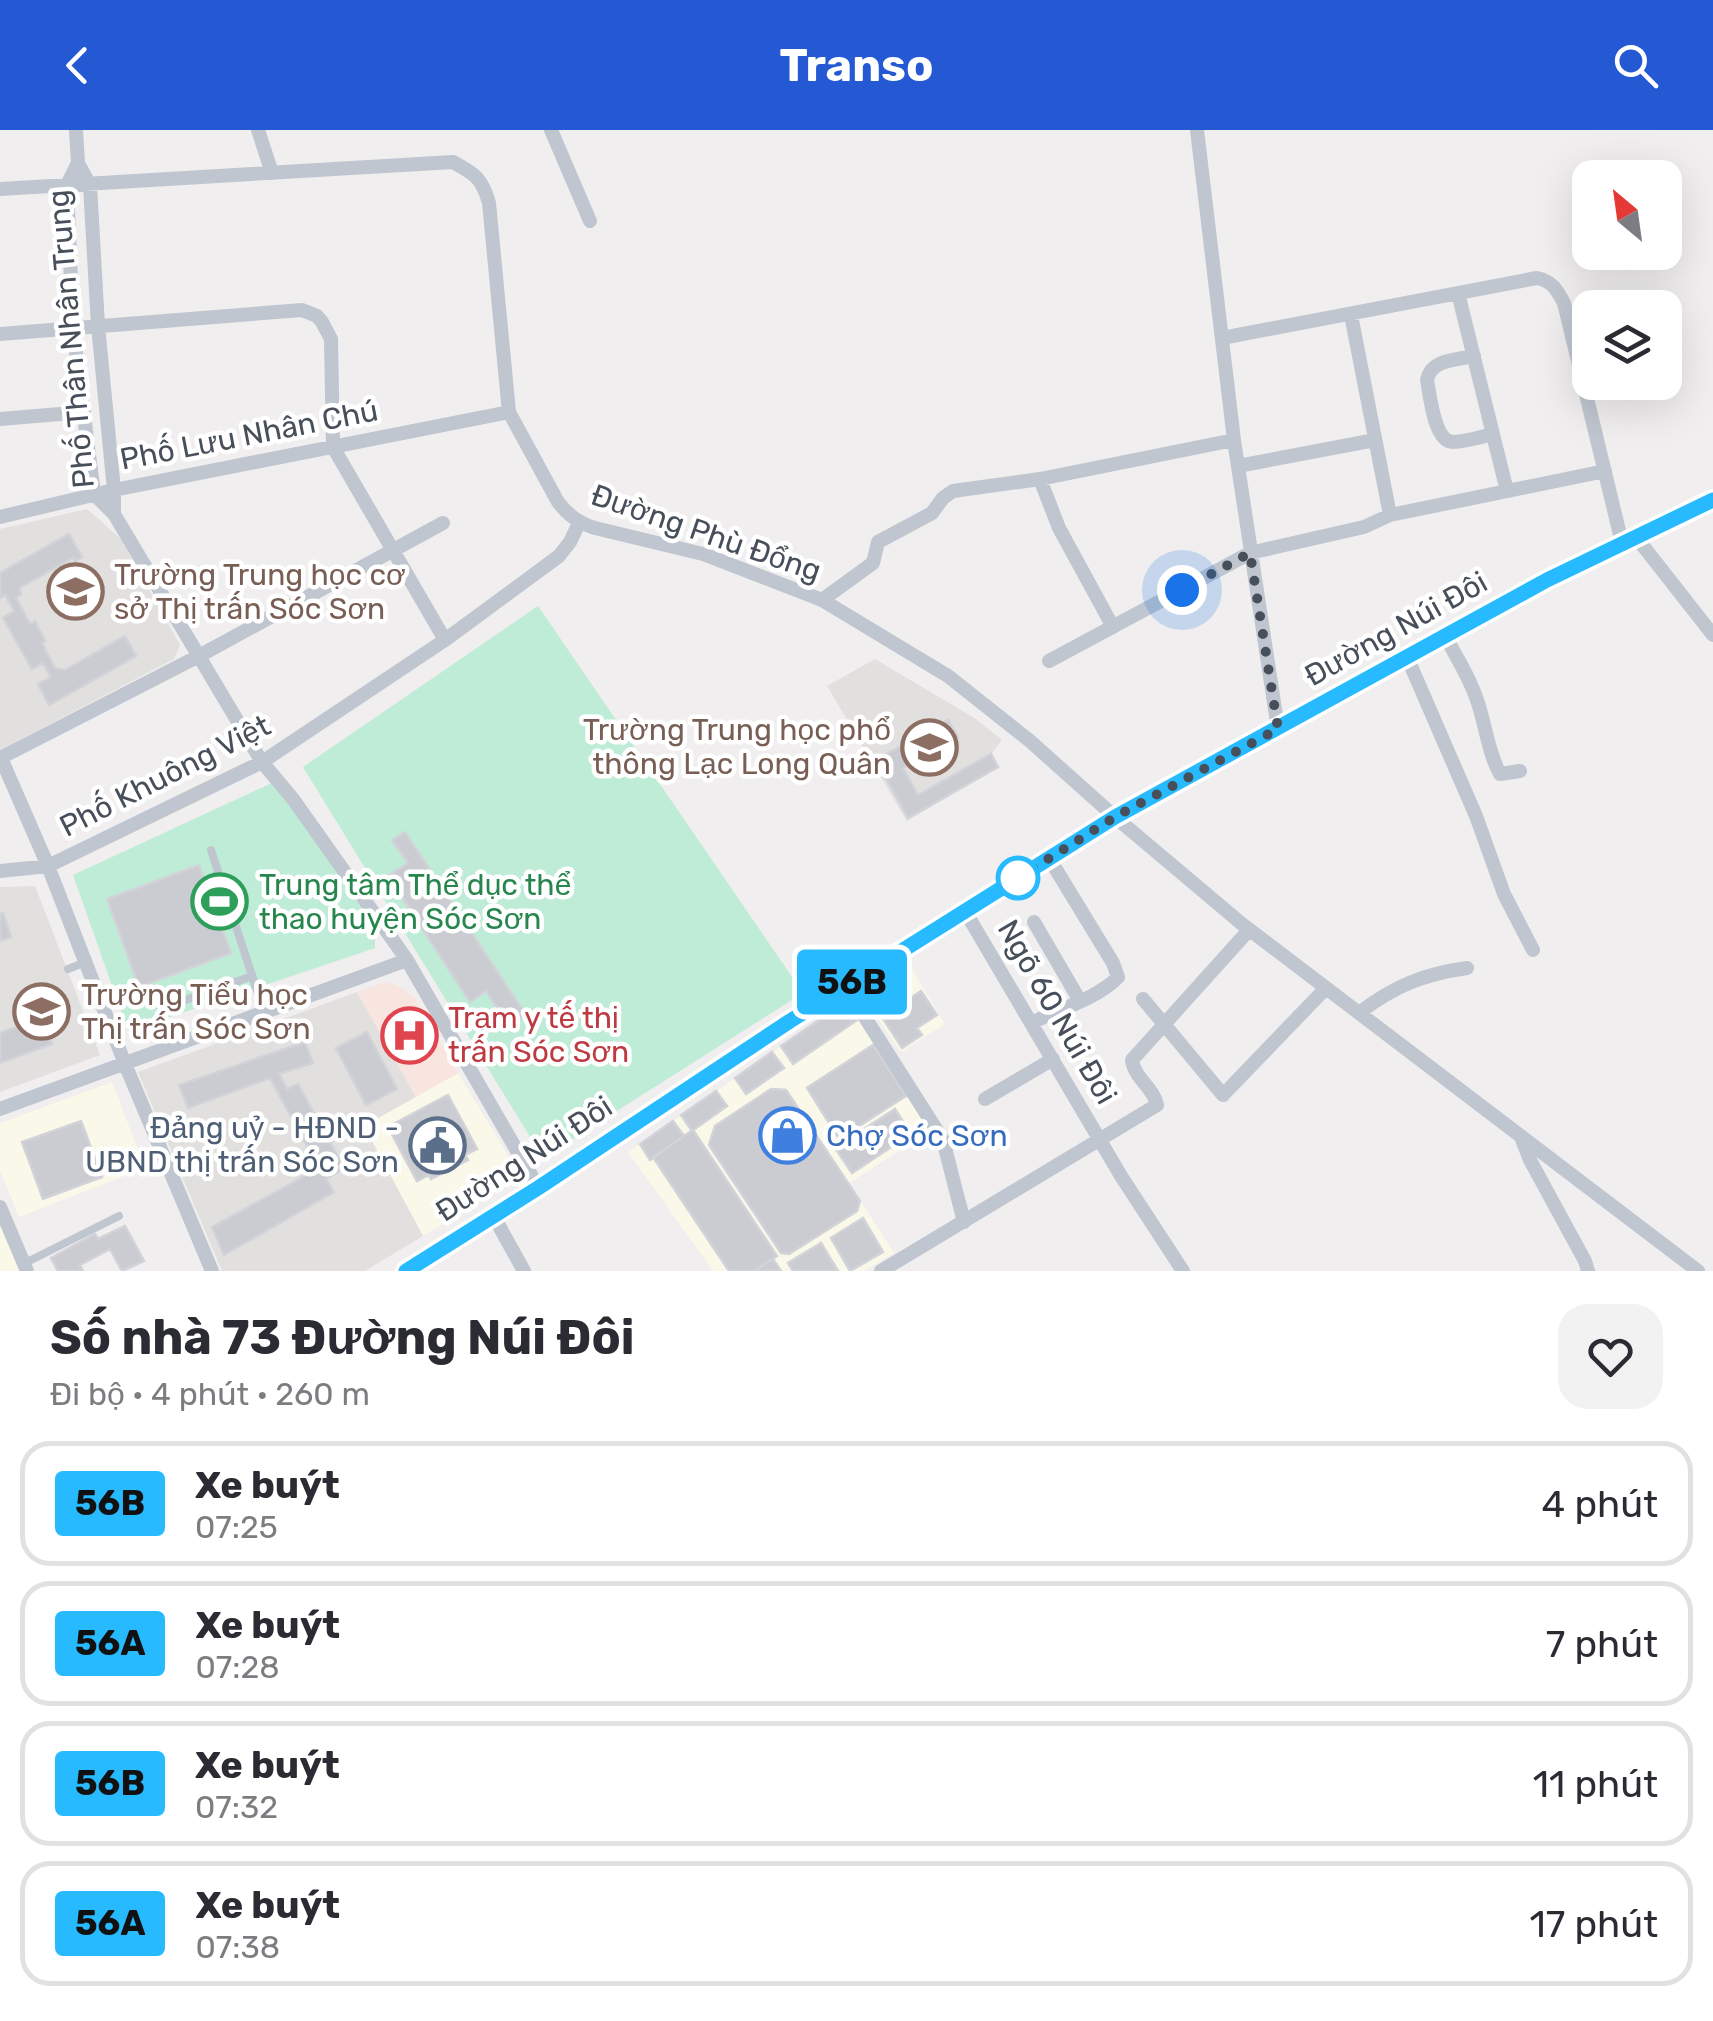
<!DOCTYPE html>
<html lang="vi">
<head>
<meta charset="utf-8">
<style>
	body { margin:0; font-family:Rubik,sans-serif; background:#f2f2f3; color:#2b2b33; height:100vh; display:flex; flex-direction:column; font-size:38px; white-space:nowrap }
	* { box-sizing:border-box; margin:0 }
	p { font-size:32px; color:#7c7c81 }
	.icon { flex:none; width:55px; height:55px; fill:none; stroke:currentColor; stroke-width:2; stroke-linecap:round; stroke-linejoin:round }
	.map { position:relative; height:1141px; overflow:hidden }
	.details { display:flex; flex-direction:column; background:#fff; flex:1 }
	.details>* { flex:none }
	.badge { padding:0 20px; border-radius:8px; font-size:35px; line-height:65px }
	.needle { width:65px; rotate:331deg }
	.controls { position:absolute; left:1572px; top:30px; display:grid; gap:20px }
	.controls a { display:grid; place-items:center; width:110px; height:110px; border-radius:20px; background:#fff; box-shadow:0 10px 40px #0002; font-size:50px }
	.you { position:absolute; width:50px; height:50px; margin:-25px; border:8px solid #fff; border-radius:50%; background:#1a73e8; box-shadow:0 0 0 15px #1a73e833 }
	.map>.badge { position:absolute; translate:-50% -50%; box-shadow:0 0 0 5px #fff }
	.round { display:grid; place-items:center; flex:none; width:105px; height:105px; border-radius:30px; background:#f2f2f3 }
	.summary { display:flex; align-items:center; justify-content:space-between; height:170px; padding:0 50px }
	h1 { font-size:48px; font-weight:700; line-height:75px }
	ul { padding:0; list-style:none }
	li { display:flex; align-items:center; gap:30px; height:125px; margin:0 20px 15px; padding:0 30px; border:5px solid #e1e1e2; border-radius:30px }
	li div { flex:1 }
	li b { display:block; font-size:38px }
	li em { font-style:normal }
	li .badge { min-width:110px; font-weight:700; text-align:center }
	header { display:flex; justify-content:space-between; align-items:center; height:130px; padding:0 50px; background:#2559d4; color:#fff; font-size:45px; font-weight:700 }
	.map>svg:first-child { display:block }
	.commercial { fill:#faf8e8 }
	.education { fill:#e1e0df }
	.medical { fill:#f9e5e0 }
	.green { fill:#bfecd6 }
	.building { fill:#cbccd2; stroke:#d2d3d9; stroke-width:2.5 }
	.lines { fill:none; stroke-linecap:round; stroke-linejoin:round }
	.service { stroke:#bfc6cf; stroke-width:8 }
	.minor { stroke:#bfc6cf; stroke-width:14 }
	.secondary { stroke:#c2c9d6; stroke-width:20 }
	.line-casing { stroke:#fff; stroke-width:22 }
	.line { stroke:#27baff; stroke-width:15 }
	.walk { stroke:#474f5a; stroke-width:10; stroke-dasharray:0 18 }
	.stop-dot { fill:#fff; stroke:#27baff; stroke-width:5 }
	.labels { text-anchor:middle; stroke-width:9; stroke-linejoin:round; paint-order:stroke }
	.street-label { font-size:30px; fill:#474f5a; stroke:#fff }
	.education-label { font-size:30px; fill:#785e54; stroke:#fff; text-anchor:start }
	.leisure-label { font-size:30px; fill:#27864d; stroke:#fff; text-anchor:start }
	.health-label { font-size:30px; fill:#be3a42; stroke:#fff; text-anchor:start }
	.service-label { font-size:30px; fill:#4e5e75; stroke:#fff; text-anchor:end }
	.shop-label { font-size:30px; fill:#366cbe; stroke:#fff; text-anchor:start }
</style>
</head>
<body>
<header><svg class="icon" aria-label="back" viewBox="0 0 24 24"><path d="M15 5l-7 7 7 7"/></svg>Transo<svg class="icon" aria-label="search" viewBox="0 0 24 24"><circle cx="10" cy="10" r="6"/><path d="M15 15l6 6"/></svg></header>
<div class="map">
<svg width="1713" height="1141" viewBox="0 0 1713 1141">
	<rect width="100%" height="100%" fill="#f0eeee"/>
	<!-- commercial -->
	<path class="commercial" d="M 907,831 L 945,894 L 901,922 L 861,864 Z
		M 851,868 L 935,998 L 849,1053 L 894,1123 L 864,1141 L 713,1141 L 628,1022 Z
		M 458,943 L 513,1034 L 506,1056 L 423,1106 L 363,996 Z
		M 112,952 L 145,1038 L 19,1087 L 0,1040 L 0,993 Z
		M 0,1095 L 22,1141 L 0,1141 Z"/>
	<!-- education -->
	<path class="education" d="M 87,379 L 121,409 L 180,515 L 174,529 L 0,620 L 0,399 Z
		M 875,529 L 976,589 L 1002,610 L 991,624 L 998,637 L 907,691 L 827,556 Z
		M 35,756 L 100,925 L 0,962 L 0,757 Z
		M 357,862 L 416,967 L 364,996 L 423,1106 L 365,1141 L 222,1141 L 138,942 Z"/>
	<!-- medical -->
	<path class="medical" d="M 387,852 L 401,857 L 415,868 L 458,943 L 416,967 L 357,862 Z"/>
	<!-- green -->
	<path class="green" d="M 538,476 L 803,863 L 571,1010 L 532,1010 L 303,637 Z
		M 274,652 L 375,798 L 375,818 L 128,901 L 73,745 Z"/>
	<!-- building -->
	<path class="building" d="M 69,404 L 82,427 L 75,431 L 73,428 L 19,458 L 21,464 L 16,468 L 30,494 L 35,491 L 45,511 L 42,513 L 55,538 L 65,540 L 125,506 L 136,526 L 49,575 L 38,554 L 51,547 L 43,533 L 32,539 L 3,488 L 14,481 L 5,465 L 0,468 L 0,443 Z
		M 948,590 L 958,607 L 903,638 L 918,665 L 991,624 L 998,637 L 908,688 L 876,630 Z
		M 405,702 L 526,885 L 509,896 L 486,861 L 470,872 L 388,746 L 408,733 L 392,710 Z
		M 199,735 L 231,823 L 139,857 L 107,769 Z
		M 3,783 L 11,807 L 0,811 L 0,784 Z
		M 921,861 L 937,885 L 917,898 L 922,905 L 902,918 L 882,887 Z
		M 851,868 L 863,886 L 793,934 L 781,916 Z
		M 42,887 L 52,914 L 0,933 L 0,903 Z
		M 423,890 L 434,909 L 403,925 L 392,907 Z
		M 367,902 L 397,959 L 366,975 L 336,918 Z
		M 305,912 L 313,933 L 279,944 L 287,959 L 298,954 L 344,1038 L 326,1049 L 334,1062 L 224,1125 L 212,1097 L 319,1038 L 270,948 L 188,978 L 179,955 Z
		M 873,915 L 906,966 L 839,1009 L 807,958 Z
		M 772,922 L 784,938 L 746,964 L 735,948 Z
		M 771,959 L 786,960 L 860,1071 L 857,1081 L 789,1124 L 781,1123 L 709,1015 L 715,996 Z
		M 716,961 L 727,976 L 692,1001 L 681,985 Z
		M 448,965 L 477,1019 L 465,1025 L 468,1030 L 431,1049 L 429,1045 L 417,1051 L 388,997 Z
		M 895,979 L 911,1004 L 852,1043 L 835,1018 Z
		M 81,991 L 102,1047 L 43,1069 L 22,1012 Z
		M 673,991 L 684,1006 L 650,1030 L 640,1014 Z
		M 693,1000 L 777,1126 L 754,1141 L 729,1141 L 653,1027 Z
		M 863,1088 L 883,1122 L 850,1141 L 831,1108 Z
		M 125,1096 L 144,1131 L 122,1141 L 110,1119 L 80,1135 L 83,1141 L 58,1141 L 51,1128 L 95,1104 L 98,1109 Z
		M 821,1113 L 838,1141 L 793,1141 L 788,1133 Z
		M 773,1129 L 781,1141 L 754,1141 Z"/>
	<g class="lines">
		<!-- service -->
		<path class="service" d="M 211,720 L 264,882
			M 68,839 L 86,832
			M 169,917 L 161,883 L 166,877 L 252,846
			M 25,1133 L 119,1086"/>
		<!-- minor -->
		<path class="minor" d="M 76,0 L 78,33 L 90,55 L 98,196 L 114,360 L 114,384
			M 258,0 L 272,43
			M 551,0 L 590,91
			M 1197,0 L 1234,310 L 1278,599
			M 78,33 L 67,55 L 73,199 L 94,364 L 114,384 L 262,632 L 293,669 L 407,830 L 538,1057
			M 0,59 L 453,32 C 475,44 482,48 489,73 L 509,282 L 558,372 C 569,386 579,393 595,398 L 703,424 L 822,470 L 948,546 L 1030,611 L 1115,687 L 1242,794 L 1698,1141
			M 1458,163 L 1507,361
			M 1351,185 L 1390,385
			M 0,204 L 302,180 L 317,186 L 322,192 L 331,209 L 333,317 L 445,510
			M 1222,208 L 1537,148 C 1552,151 1557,160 1564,173 L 1622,413
			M 1474,226 C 1456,230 1431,229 1427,250 C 1430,265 1434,312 1453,312 C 1466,312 1481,307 1493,304
			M 0,289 L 84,282
			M 1238,336 L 1375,310
			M 1040,349 L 1059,398 L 1113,497
			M 0,387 L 114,360 L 509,282
			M 1636,407 L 1713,505
			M 822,470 L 873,433 L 878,412 L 932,383 L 943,368 L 953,361 L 1040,349 L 1234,310
			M 1445,506 C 1457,528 1471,550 1478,573 C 1486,597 1488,622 1500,644 L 1520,641
			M 1407,527 L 1476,686 L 1504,764 L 1533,820
			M 1049,531 L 1250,423 L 1364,397 L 1390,385 L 1605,341
			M 0,628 L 197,527 L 443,393
			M 1,628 L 48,736 L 125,934 L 212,1141
			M 0,741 L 48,736 L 262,632 L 445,510 L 559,426 L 570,412 L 579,393
			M 965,781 L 1121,1046 L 1183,1141
			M 1034,792 L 1080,871
			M 845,856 L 943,1010 L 964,1092
			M 1143,869 L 1223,965 L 1326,858
			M 1359,883 C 1394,856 1424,844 1467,838
			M 1031,893 C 1056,881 1100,867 1118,847 L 1113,833 L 1049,728
			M 985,969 L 1053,929
			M 0,979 L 407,830
			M 1521,1007 L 1530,1030 L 1585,1131 L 1588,1141
			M 0,1077 L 27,1141
			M 493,1085 L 524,1141
			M 881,1141 L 1157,975 C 1154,958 1134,948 1132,930 L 1249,800"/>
		<!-- secondary -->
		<path class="secondary" d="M 406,1141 L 538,1057 L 790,891 L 1115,687 L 1547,449 L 1713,370"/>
	</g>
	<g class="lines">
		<defs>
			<path id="line" d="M 406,1141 L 538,1058 L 790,891 L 1115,687 L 1547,450 L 1713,370"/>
		</defs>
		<!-- line casing -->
		<use href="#line" class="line-casing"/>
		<!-- line -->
		<use href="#line" class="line"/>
		<!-- walk -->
		<path class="walk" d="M 1018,748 L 1115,687 L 1278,599 L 1250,423 L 1182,460"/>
	</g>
	<!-- icons -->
	<defs>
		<symbol id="school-ring" viewBox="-11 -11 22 22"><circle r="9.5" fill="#fff" stroke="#8d6e63" stroke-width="1.5"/><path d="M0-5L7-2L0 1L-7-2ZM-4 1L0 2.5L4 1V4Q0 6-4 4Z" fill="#8d6e63"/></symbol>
		<symbol id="stadium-ring" viewBox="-11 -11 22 22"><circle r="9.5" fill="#fff" stroke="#2e9e5b" stroke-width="1.5"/><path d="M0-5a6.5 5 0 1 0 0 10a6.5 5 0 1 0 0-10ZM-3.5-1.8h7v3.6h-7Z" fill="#2e9e5b"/></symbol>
		<symbol id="hospital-ring" viewBox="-11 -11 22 22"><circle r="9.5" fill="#fff" stroke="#e0444e" stroke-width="1.5"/><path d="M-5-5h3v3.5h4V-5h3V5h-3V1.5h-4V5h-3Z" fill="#e0444e"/></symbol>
		<symbol id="shop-ring" viewBox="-11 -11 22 22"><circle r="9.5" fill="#fff" stroke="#3f7fe0" stroke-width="1.5"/><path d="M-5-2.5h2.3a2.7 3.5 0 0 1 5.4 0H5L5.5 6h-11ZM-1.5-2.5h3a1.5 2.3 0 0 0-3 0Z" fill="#3f7fe0"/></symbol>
		<symbol id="civic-ring" viewBox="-11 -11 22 22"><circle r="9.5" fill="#fff" stroke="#5c6f8a" stroke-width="1.5"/><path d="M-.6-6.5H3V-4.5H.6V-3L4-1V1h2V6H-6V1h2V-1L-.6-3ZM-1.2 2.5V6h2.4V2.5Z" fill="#5c6f8a"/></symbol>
	</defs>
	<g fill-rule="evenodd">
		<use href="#school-ring" x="44" y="430" width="63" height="63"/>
		<use href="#school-ring" x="898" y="586" width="63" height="63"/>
		<use href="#stadium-ring" x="188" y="740" width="63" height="63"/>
		<use href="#school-ring" x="10" y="850" width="63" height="63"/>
		<use href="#hospital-ring" x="378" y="874" width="63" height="63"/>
		<use href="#shop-ring" x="756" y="974" width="63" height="63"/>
		<use href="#civic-ring" x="406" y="984" width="63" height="63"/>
	</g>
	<!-- markers -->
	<circle class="stop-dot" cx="1018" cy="748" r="20"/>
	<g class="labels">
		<!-- street labels -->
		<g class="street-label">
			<text transform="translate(71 209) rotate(-95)" y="10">Phố Thân Nhân Trung</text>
			<text transform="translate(249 305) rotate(-11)" y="10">Phố Lưu Nhân Chú</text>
			<text transform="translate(706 403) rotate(19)" y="10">Đường Phù Đổng</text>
			<text transform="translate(1396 499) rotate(-29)" y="10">Đường Núi Đôi</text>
			<text transform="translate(165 646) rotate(-27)" y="10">Phố Khuông Việt</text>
			<text transform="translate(1057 882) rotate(60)" y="10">Ngõ 60 Núi Đôi</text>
			<text transform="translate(524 1029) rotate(-33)" y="10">Đường Núi Đôi</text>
		</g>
		<!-- education labels -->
		<g class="education-label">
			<text x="114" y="455">Trường Trung học cơ<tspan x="114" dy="34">sở Thị trấn Sóc Sơn</tspan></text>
			<text x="891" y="610" text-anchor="end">Trường Trung học phổ<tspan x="891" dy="34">thông Lạc Long Quân</tspan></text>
			<text x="81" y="875">Trường Tiểu học<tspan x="81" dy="34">Thị trấn Sóc Sơn</tspan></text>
		</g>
		<!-- leisure labels -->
		<g class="leisure-label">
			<text x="259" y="765">Trung tâm Thể dục thể<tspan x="259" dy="34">thao huyện Sóc Sơn</tspan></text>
		</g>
		<!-- health labels -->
		<g class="health-label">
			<text x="448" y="898">Trạm y tế thị<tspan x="448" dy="34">trấn Sóc Sơn</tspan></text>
		</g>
		<!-- service labels -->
		<g class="service-label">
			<text x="399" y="1008">Đảng uỷ - HĐND -<tspan x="399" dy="34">UBND thị trấn Sóc Sơn</tspan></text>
		</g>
		<!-- shop labels -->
		<g class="shop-label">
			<text x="826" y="1016">Chợ Sóc Sơn</text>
		</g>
	</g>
</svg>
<div class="controls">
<a><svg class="needle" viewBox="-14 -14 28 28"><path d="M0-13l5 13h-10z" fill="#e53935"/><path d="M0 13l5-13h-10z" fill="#7c7c81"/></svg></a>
<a><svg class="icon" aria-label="layers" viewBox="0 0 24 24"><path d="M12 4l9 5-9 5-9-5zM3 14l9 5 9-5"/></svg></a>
</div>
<div class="you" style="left:1182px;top:460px"></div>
<b class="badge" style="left:852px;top:852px;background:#27baff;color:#111">56B</b>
</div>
<section class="details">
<div class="summary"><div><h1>Số nhà 73 Đường Núi Đôi</h1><p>Đi bộ · 4 phút · 260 m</p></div><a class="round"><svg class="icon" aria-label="heart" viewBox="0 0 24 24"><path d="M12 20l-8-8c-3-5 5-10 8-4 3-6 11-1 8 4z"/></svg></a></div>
<ul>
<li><span class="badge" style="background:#27baff;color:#111">56B</span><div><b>Xe buýt</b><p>07:25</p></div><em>4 phút</em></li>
<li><span class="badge" style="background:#27baff;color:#111">56A</span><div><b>Xe buýt</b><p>07:28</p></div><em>7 phút</em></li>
<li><span class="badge" style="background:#27baff;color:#111">56B</span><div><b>Xe buýt</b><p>07:32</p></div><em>11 phút</em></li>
<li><span class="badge" style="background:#27baff;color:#111">56A</span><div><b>Xe buýt</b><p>07:38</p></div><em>17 phút</em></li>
</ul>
</section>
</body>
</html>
